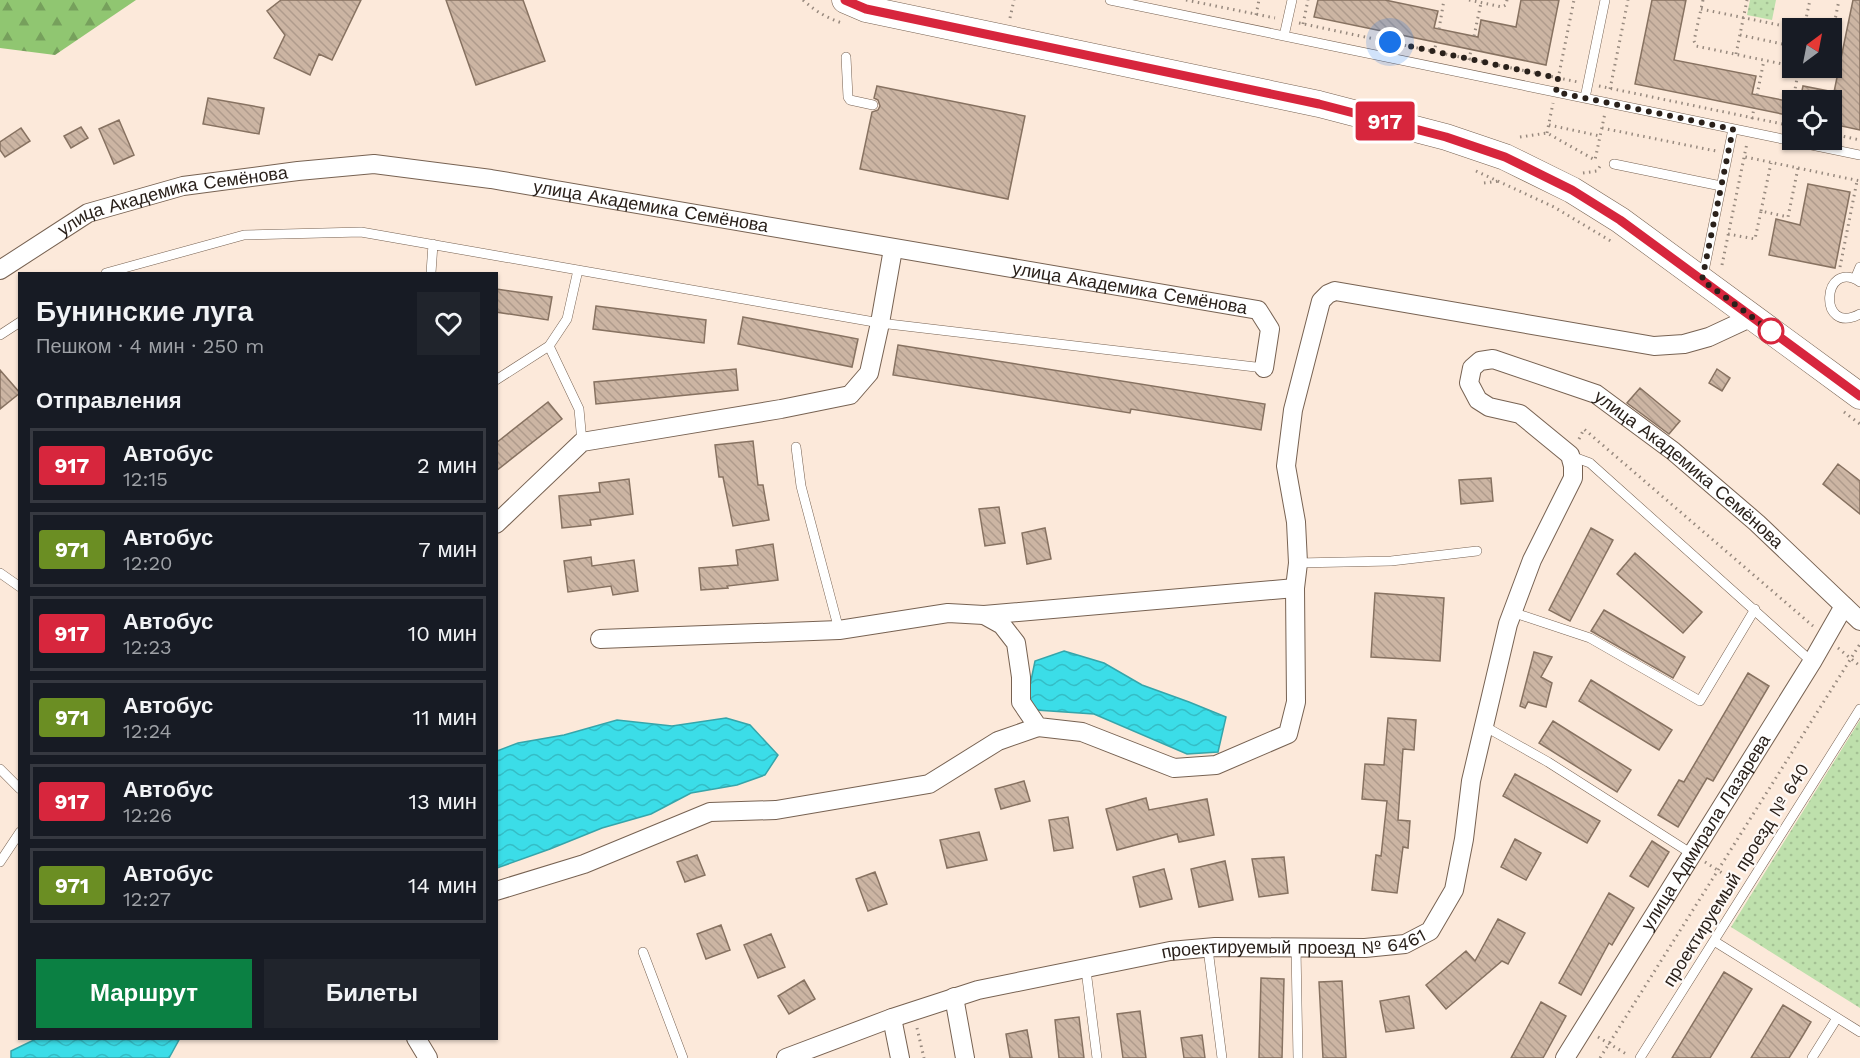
<!DOCTYPE html>
<html lang="ru">
<head>
<meta charset="utf-8">
<style>
	body { margin:0; font-family:"Work Sans",sans-serif; background:#20242c; color:#f1f3f6; height:100vh; display:flex; flex-direction:column; font-size:22px; white-space:nowrap }
	* { box-sizing:border-box; margin:0 }
	p { font-size:20px; color:#9ea1a6 }
	.icon { flex:none; width:33px; height:33px; fill:none; stroke:currentColor; stroke-width:2; stroke-linecap:round; stroke-linejoin:round }
	.map { position:relative; flex:1; overflow:hidden }
	.side { position:absolute; left:18px; top:272px; width:480px; height:768px; display:flex; flex-direction:column; background:#171b24; border-radius:0px; box-shadow:0 2px 4px #0004 }
	.side>* { flex:none }
	.badge { padding:0 12px; border-radius:4px; font-size:21px; line-height:39px }
	.needle { width:39px; rotate:32deg }
	.fabs { position:absolute; left:1782px; top:18px; display:grid; gap:12px }
	.fabs a { display:grid; place-items:center; width:60px; height:60px; border-radius:0px; background:#171b24; box-shadow:0 2px 4px #0004; font-size:30px }
	.you { position:absolute; width:30px; height:30px; margin:-15px; border:4px solid #fff; border-radius:50%; background:#1a73e8; box-shadow:0 0 0 9px #1a73e833 }
	.map>.badge { position:absolute; translate:-50% -50%; box-shadow:0 0 0 3px #fff }
	h2 { padding:0 18px; font-size:22px; line-height:54px }
	.round { display:grid; place-items:center; flex:none; width:63px; height:63px; border-radius:0px; background:#20242c }
	.head { display:flex; align-items:center; justify-content:space-between; height:102px; padding:0 18px }
	h1 { font-size:28px; font-weight:700; line-height:45px }
	.primary-button { display:flex; gap:12px; margin-top:auto; padding:12px 18px }
	.primary-button a { flex:1; height:69px; border-radius:0px; background:#0b8043; color:#fff; font-size:24px; font-weight:700; line-height:69px; text-align:center }
	.primary-button a+a { background:#20242c; color:#f1f3f6 }
	ul { padding:0; list-style:none }
	li { display:flex; align-items:center; gap:18px; height:75px; margin:0 12px 9px; padding:0 6px; border:3px solid #363941; border-radius:0px }
	li div { flex:1 }
	li b { display:block; font-size:22px }
	li em { font-style:normal }
	li .badge { min-width:66px; font-weight:700; text-align:center }
	.map>svg:first-child { display:block }
	.grass { fill:url(#grass-dots) }
	.forest { fill:url(#forest-firs) }
	.water { fill:url(#water-waves); stroke:#36a5aa; stroke-width:1.5 }
	.building { fill:url(#building-back-hatch); stroke:#877261; stroke-width:1.5 }
	.lines { fill:none; stroke-linecap:round; stroke-linejoin:round }
	.lane-casing { stroke:#776252; stroke-width:10 }
	.street-casing { stroke:#776252; stroke-width:20 }
	.secondary-casing { stroke:#776252; stroke-width:27 }
	.path { stroke:#97897e; stroke-width:3; stroke-dasharray:1.5 4.5; stroke-linecap:butt }
	.lane { stroke:#fff; stroke-width:9 }
	.street { stroke:#fff; stroke-width:18 }
	.secondary { stroke:#fff; stroke-width:26 }
	.line-casing { stroke:#fff; stroke-width:14 }
	.line { stroke:#d7263d; stroke-width:9 }
	.walk { stroke:#2a211b; stroke-width:6; stroke-dasharray:0 10.8 }
	.stop-dot { fill:#fff; stroke:#d7263d; stroke-width:3 }
	.labels { text-anchor:middle; stroke-width:4.5; stroke-linejoin:round; paint-order:stroke }
	.street-label { font-size:18px; fill:#2a211b; stroke:#fef9f6 }
</style>
</head>
<body>
<div class="map">
<svg width="1860" height="1058" viewBox="0 0 1860 1058">
	<defs>
		<pattern id="grass-dots" width="8" height="8" patternUnits="userSpaceOnUse" patternTransform="scale(1.5)"><rect width="8" height="8" fill="#bee0ac"/><path d="M2 2h.1M6 6h.1" fill="none" stroke="#a3c093" stroke-width="1.8" stroke-linecap="round"/></pattern>
		<pattern id="forest-firs" width="22" height="20" patternUnits="userSpaceOnUse" patternTransform="scale(1.5)"><rect width="22" height="20" fill="#90c671"/><path d="M5 1l3.5 6h-7zM16 11l3.5 6h-7z" fill="#76a05c"/></pattern>
		<pattern id="water-waves" width="16" height="10" patternUnits="userSpaceOnUse" patternTransform="scale(1.5)"><rect width="16" height="10" fill="#3bdde8"/><path d="M0 5q4-4 8 0t8 0" fill="none" stroke="#34bdc6"/></pattern>
		<pattern id="building-back-hatch" width="6" height="6" patternUnits="userSpaceOnUse" patternTransform="scale(1.5)"><rect width="6" height="6" fill="#ccb5a3"/><path d="M-1 5l2 2M0 0l6 6M5-1l2 2" fill="none" stroke="#af9b8c"/></pattern>
	</defs>
	<rect width="100%" height="100%" fill="#fce9da"/>
	<!-- grass -->
	<path class="grass" d="M 1750,0 L 1776,0 L 1772,20 L 1747,15 Z
		M 1860,720 L 1860,1008 L 1731,927 Z"/>
	<!-- forest -->
	<path class="forest" d="M 0,0 L 136,0 L 55,55 L 0,48 Z"/>
	<!-- water -->
	<path class="water" d="M 1064,651 L 1104,663 L 1142,685 L 1189,702 L 1226,717 L 1218,752 L 1187,754 L 1094,714 L 1036,710 L 1028,695 L 1035,661 Z
		M 726,718 L 750,725 L 778,755 L 765,775 L 737,785 L 691,793 L 651,814 L 602,828 L 550,849 L 497,868 L 497,751 L 518,743 L 564,735 L 617,720 L 672,726 Z
		M 38,1038 L 180,1038 L 169,1058 L 11,1058 L 11,1051 Z"/>
	<!-- building -->
	<path class="building" d="M 281,0 L 361,0 L 332,60 L 319,54 L 310,75 L 274,58 L 285,35 L 267,11 Z
		M 446,0 L 523,0 L 545,61 L 476,85 Z
		M 1318,0 L 1385,0 L 1438,11 L 1434,28 L 1478,37 L 1481,20 L 1516,27 L 1521,0 L 1559,0 L 1546,65 L 1314,17 Z
		M 1652,0 L 1686,0 L 1674,60 L 1756,76 L 1752,94 L 1792,102 L 1792,116 L 1635,84 Z
		M 1853,0 L 1860,0 L 1860,130 L 1832,124 L 1832,100 L 1800,100 L 1803,86 L 1834,92 Z
		M 877,86 L 1025,116 L 1008,199 L 860,169 L 872,112 L 878,110 L 880,106 L 878,100 L 874,98 Z
		M 208,98 L 264,108 L 259,134 L 203,124 Z
		M 119,120 L 134,155 L 114,164 L 99,129 Z
		M 81,127 L 88,138 L 71,148 L 64,136 Z
		M 21,128 L 30,141 L 5,157 L 0,150 L 0,142 Z
		M 1808,184 L 1850,192 L 1835,268 L 1769,255 L 1776,219 L 1800,225 Z
		M 496,289 L 552,297 L 548,320 L 496,312 Z
		M 596,306 L 706,320 L 704,343 L 593,329 Z
		M 743,317 L 858,339 L 852,367 L 738,344 Z
		M 898,345 L 1265,404 L 1261,430 L 1131,409 L 1130,413 L 893,375 Z
		M 736,369 L 738,390 L 596,404 L 594,382 Z
		M 1717,369 L 1730,378 L 1722,391 L 1709,383 Z
		M 0,370 L 20,393 L 0,409 Z
		M 1640,388 L 1680,421 L 1669,434 L 1627,403 Z
		M 548,402 L 562,419 L 496,471 L 496,443 Z
		M 753,441 L 758,485 L 763,485 L 769,520 L 733,526 L 723,477 L 719,477 L 715,445 Z
		M 1838,464 L 1860,481 L 1860,514 L 1823,484 Z
		M 1491,478 L 1493,501 L 1461,504 L 1459,480 Z
		M 629,479 L 633,514 L 590,520 L 591,525 L 562,528 L 559,496 L 600,492 L 599,483 Z
		M 999,507 L 1005,543 L 985,546 L 979,509 Z
		M 1045,528 L 1051,559 L 1027,564 L 1022,533 Z
		M 1591,528 L 1613,540 L 1570,621 L 1549,610 Z
		M 773,544 L 778,580 L 727,586 L 728,588 L 701,590 L 699,568 L 738,565 L 736,550 Z
		M 1635,553 L 1702,612 L 1683,633 L 1617,574 Z
		M 591,557 L 592,566 L 634,560 L 638,591 L 613,595 L 611,586 L 568,592 L 564,561 Z
		M 1375,593 L 1444,598 L 1440,661 L 1371,657 Z
		M 1604,610 L 1685,657 L 1673,678 L 1591,631 Z
		M 1534,652 L 1552,657 L 1541,677 L 1552,683 L 1546,707 L 1528,702 L 1525,708 L 1520,706 Z
		M 1748,673 L 1769,686 L 1713,781 L 1707,778 L 1678,827 L 1658,815 L 1679,780 L 1684,782 Z
		M 1591,680 L 1672,730 L 1659,750 L 1579,701 Z
		M 1388,718 L 1416,720 L 1414,750 L 1403,749 L 1398,820 L 1410,821 L 1408,848 L 1403,847 L 1397,893 L 1372,890 L 1376,855 L 1381,856 L 1387,801 L 1362,799 L 1365,764 L 1384,765 Z
		M 1553,721 L 1631,770 L 1617,792 L 1539,743 Z
		M 1515,774 L 1600,821 L 1587,843 L 1503,796 Z
		M 1024,781 L 1030,801 L 1001,809 L 995,789 Z
		M 1146,798 L 1149,810 L 1207,799 L 1214,835 L 1179,842 L 1177,834 L 1117,850 L 1106,809 Z
		M 1068,817 L 1073,848 L 1054,851 L 1049,820 Z
		M 979,832 L 987,860 L 947,868 L 940,840 Z
		M 1515,839 L 1541,853 L 1526,880 L 1501,867 Z
		M 1652,841 L 1669,852 L 1648,887 L 1630,876 Z
		M 697,855 L 705,875 L 685,882 L 677,862 Z
		M 1284,857 L 1288,893 L 1259,897 L 1252,859 Z
		M 1225,861 L 1233,900 L 1199,907 L 1191,869 Z
		M 1164,869 L 1172,899 L 1140,907 L 1133,877 Z
		M 875,872 L 887,904 L 868,911 L 856,879 Z
		M 1609,893 L 1634,908 L 1612,945 L 1609,943 L 1581,995 L 1559,983 Z
		M 1498,919 L 1525,933 L 1508,964 L 1502,961 L 1446,1009 L 1426,985 L 1466,951 L 1475,961 Z
		M 721,925 L 730,950 L 706,959 L 697,934 Z
		M 771,934 L 785,967 L 758,978 L 744,945 Z
		M 1724,972 L 1752,989 L 1710,1058 L 1672,1058 Z
		M 1261,978 L 1284,979 L 1282,1058 L 1259,1058 Z
		M 804,980 L 815,999 L 789,1014 L 778,996 Z
		M 1342,981 L 1346,1058 L 1323,1058 L 1319,982 Z
		M 1409,996 L 1414,1028 L 1386,1032 L 1380,1001 Z
		M 1541,1002 L 1566,1016 L 1543,1058 L 1511,1058 Z
		M 1783,1005 L 1811,1022 L 1802,1037 L 1789,1058 L 1751,1058 Z
		M 1140,1011 L 1146,1058 L 1123,1058 L 1117,1014 Z
		M 1079,1017 L 1084,1058 L 1059,1058 L 1055,1020 Z
		M 1027,1030 L 1032,1058 L 1010,1058 L 1006,1034 Z
		M 1202,1035 L 1205,1058 L 1184,1058 L 1181,1038 Z"/>
	<g class="lines">
		<defs>
			<path id="lane" d="M 1110,0 L 1860,155
				M 1284,36 L 1292,0
				M 846,57 L 848,97 L 850,100 L 873,105
				M 1585,98 L 1605,0
				M 1614,164 L 1721,186
				M 106,273 L 244,235 L 361,232 L 880,323 L 1264,368
				M 431,273 L 433,244
				M 1703,276 L 1733,129
				M 1855,279 L 1860,267
				M 1860,282 C 1822,257 1817,337 1860,314
				M 0,335 L 20,322
				M 549,346 L 579,409 L 582,442
				M 496,380 L 549,346 L 567,319 L 578,270
				M 796,447 L 801,486 L 839,630
				M 1571,456 L 1590,463 L 1812,662
				M 1298,563 L 1391,561 L 1477,551
				M 0,573 L 20,587
				M 1512,612 L 1590,638 L 1700,701 L 1755,609
				M 1484,726 L 1548,762 L 1692,854
				M 0,769 L 20,789
				M 0,862 L 20,832
				M 1714,941 L 1860,1032
				M 1296,948 L 1298,1058
				M 1208,949 L 1222,1058
				M 643,952 L 683,1058
				M 1086,970 L 1097,1058
				M 1640,1058 L 1860,709
				M 1812,1058 L 1837,1018"/>
			<g id="street">
				<path id="s1" d="M 0,270 L 88,213 L 183,186 L 298,171 L 374,164 L 491,179 L 1258,310 L 1270,329 L 1264,368"/>
				<path d="M 496,524 L 582,442 L 781,409 L 850,395 L 869,373 L 880,323 L 893,249"/>
				<path d="M 984,615 L 1295,588"/>
				<path d="M 600,639 L 839,630 L 948,613 L 984,615 L 1002,625 L 1016,643 L 1021,677 L 1021,702 L 1038,727 L 1082,732 L 1174,768 L 1216,765 L 1288,734 L 1296,702 L 1295,588 L 1298,563 L 1296,522 L 1286,466 L 1293,410 L 1321,301 L 1328,294 L 1335,291 L 1654,346 L 1684,344 L 1709,337 L 1752,317"/>
				<path d="M 496,891 L 584,864 L 710,812 L 776,810 L 929,784 L 998,741 L 1038,727"/>
				<path d="M 954,997 L 965,1058"/>
				<path d="M 892,1018 L 900,1058"/>
				<path d="M 416,1038 L 428,1058"/>
				<path id="s2" d="M 786,1058 L 892,1018 L 978,990 L 1170,951 L 1215,947 L 1365,948 L 1405,944 L 1430,931 L 1454,890 L 1464,839 L 1471,781 L 1508,624 L 1532,560 L 1573,478 L 1573,466 L 1570,455 L 1520,414 L 1489,407 L 1478,400 L 1469,383 L 1472,368 L 1480,361 L 1493,359 L 1596,394 L 1673,451 L 1757,523 L 1860,621"/>
				<path id="s3" d="M 1565,1058 L 1812,662 L 1844,606"/>
			</g>
			<path id="secondary" d="M 845,0 L 866,9 L 1319,104 L 1446,137 L 1505,157 L 1572,190 L 1620,220 L 1860,396"/>
		</defs>
		<!-- lane casing -->
		<use href="#lane" class="lane-casing"/>
		<!-- street casing -->
		<use href="#street" class="street-casing"/>
		<!-- secondary casing -->
		<use href="#secondary" class="secondary-casing"/>
		<!-- path -->
		<path class="path" d="M 803,0 C 815,11 827,18 842,23
			M 1186,0 L 1275,18
			M 1469,0 L 1502,7 L 1506,5 L 1507,0
			M 1703,0 L 1694,41 L 1696,46 L 1792,66
			M 1701,9 L 1794,28
			M 1256,15 L 1259,0
			M 1010,18 L 1014,0
			M 1299,23 L 1578,82
			M 1303,24 L 1308,0
			M 1804,28 L 1810,0
			M 1439,29 L 1444,0
			M 1740,35 L 1792,46
			M 1832,35 L 1839,0
			M 1474,36 L 1481,3
			M 1434,53 L 1436,43
			M 1736,54 L 1747,0
			M 1469,60 L 1471,50
			M 1800,68 L 1821,72 L 1825,68
			M 1558,79 L 1574,0
			M 1599,86 L 1792,126
			M 1610,89 L 1628,0
			M 1757,95 L 1764,60
			M 1793,100 L 1799,68
			M 1752,119 L 1754,108
			M 1549,125 L 1600,136
			M 1787,125 L 1789,115
			M 1602,128 L 1716,151
			M 1547,133 L 1553,103
			M 1832,134 L 1860,140
			M 1520,137 L 1547,133 L 1595,160 L 1605,113
			M 1798,168 L 1860,181
			M 1476,171 L 1554,207 L 1614,243
			M 1583,173 L 1597,171 L 1602,163
			M 1484,183 L 1499,181
			M 1761,211 L 1771,163
			M 1728,234 L 1755,239 L 1761,211 L 1788,217 L 1798,168 L 1741,156
			M 1722,265 L 1747,143
			M 1840,267 L 1857,181
			M 1844,412 L 1860,424
			M 1579,439 L 1584,429 L 1813,626
			M 1838,648 L 1860,666
			M 1705,862 L 1738,883
			M 917,1028 L 924,1058
			M 1598,1037 L 1628,1055
			M 1600,1058 L 1860,644"/>
		<!-- lane -->
		<use href="#lane" class="lane"/>
		<!-- street -->
		<use href="#street" class="street"/>
		<!-- secondary -->
		<use href="#secondary" class="secondary"/>
	</g>
	<g class="lines">
		<defs>
			<path id="line" d="M 845,0 L 866,9 L 1319,104 L 1446,137 L 1505,157 L 1572,190 L 1620,220 L 1860,396"/>
		</defs>
		<!-- line casing -->
		<use href="#line" class="line-casing"/>
		<!-- line -->
		<use href="#line" class="line"/>
		<!-- walk -->
		<path class="walk" d="M 1390,42 L 1558,78 L 1556,92 L 1733,129 L 1702,280 L 1771,331"/>
	</g>
	<!-- markers -->
	<circle class="stop-dot" cx="1771" cy="331" r="12"/>
	<g class="labels">
		<!-- street labels -->
		<g class="street-label">
			<text dy="6" stroke="none"><textPath href="#s1" startOffset="190">улица Академика Семёнова</textPath></text>
			<text dy="6" stroke="none"><textPath href="#s1" startOffset="676">улица Академика Семёнова</textPath></text>
			<text dy="6" stroke="none"><textPath href="#s1" startOffset="1162">улица Академика Семёнова</textPath></text>
			<text dy="6" stroke="none"><textPath href="#s2" startOffset="1562">улица Академика Семёнова</textPath></text>
			<text dy="6" stroke="none"><textPath href="#s3" startOffset="266">улица Адмирала Лазарева</textPath></text>
			<text transform="translate(1736 875) rotate(-58)" y="6">проектируемый проезд № 640</text>
			<text dy="6" stroke="none"><textPath href="#s2" startOffset="524">проектируемый проезд № 6461</textPath></text>
		</g>
	</g>
</svg>
<div class="fabs">
<a><svg class="needle" viewBox="-14 -14 28 28"><path d="M0-13l5 13h-10z" fill="#e53935"/><path d="M0 13l5-13h-10z" fill="#9ea1a6"/></svg></a>
<a><svg class="icon" aria-label="locate" viewBox="0 0 24 24"><circle cx="12" cy="12" r="6"/><path d="M12 2v4M12 18v4M2 12h4M18 12h4"/></svg></a>
</div>
<div class="you" style="left:1390px;top:42px"></div>
<b class="badge" style="left:1385px;top:121px;background:#d7263d;color:#fff">917</b>
<section class="side">
<div class="head"><div><h1>Бунинские луга</h1><p>Пешком · 4 мин · 250 m</p></div><a class="round"><svg class="icon" aria-label="heart" viewBox="0 0 24 24"><path d="M12 20l-8-8c-3-5 5-10 8-4 3-6 11-1 8 4z"/></svg></a></div>
<h2>Отправления</h2>
<ul>
<li><span class="badge" style="background:#d7263d;color:#fff">917</span><div><b>Автобус</b><p>12:15</p></div><em>2 мин</em></li>
<li><span class="badge" style="background:#6b8e23;color:#fff">971</span><div><b>Автобус</b><p>12:20</p></div><em>7 мин</em></li>
<li><span class="badge" style="background:#d7263d;color:#fff">917</span><div><b>Автобус</b><p>12:23</p></div><em>10 мин</em></li>
<li><span class="badge" style="background:#6b8e23;color:#fff">971</span><div><b>Автобус</b><p>12:24</p></div><em>11 мин</em></li>
<li><span class="badge" style="background:#d7263d;color:#fff">917</span><div><b>Автобус</b><p>12:26</p></div><em>13 мин</em></li>
<li><span class="badge" style="background:#6b8e23;color:#fff">971</span><div><b>Автобус</b><p>12:27</p></div><em>14 мин</em></li>
</ul>
<div class="primary-button"><a>Маршрут</a><a>Билеты</a></div>
</section>
</div>
</body>
</html>
